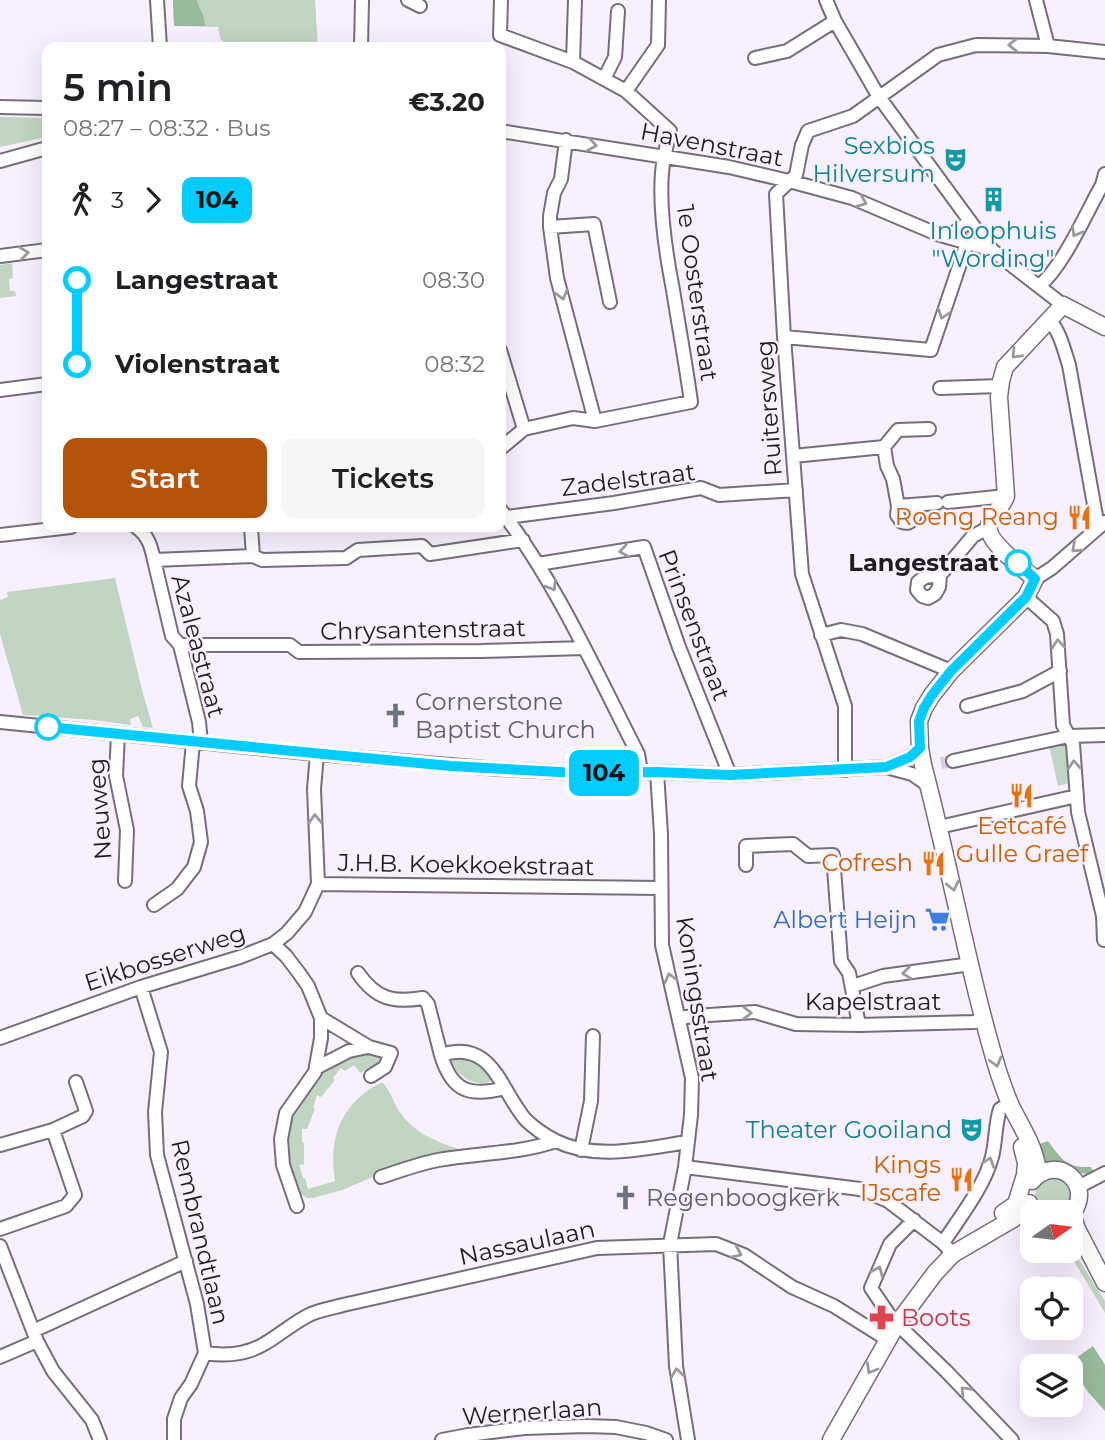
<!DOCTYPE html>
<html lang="en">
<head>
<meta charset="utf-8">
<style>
	body { margin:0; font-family:Montserrat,sans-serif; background:#f6f6f6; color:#202124; height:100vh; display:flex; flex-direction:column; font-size:26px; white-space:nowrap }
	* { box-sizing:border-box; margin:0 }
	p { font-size:23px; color:#757577 }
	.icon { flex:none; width:38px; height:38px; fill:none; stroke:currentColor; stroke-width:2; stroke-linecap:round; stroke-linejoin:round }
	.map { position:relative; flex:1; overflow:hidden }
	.sheet { position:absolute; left:42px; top:42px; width:464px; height:490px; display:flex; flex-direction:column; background:#fff; border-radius:14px; box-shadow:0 7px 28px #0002 }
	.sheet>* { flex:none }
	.badge { padding:0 14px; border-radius:10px; font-size:24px; line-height:46px }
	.needle { width:46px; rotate:76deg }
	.fabs { position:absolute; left:1020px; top:1200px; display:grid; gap:14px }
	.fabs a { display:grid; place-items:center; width:63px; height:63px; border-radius:14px; background:#fff; box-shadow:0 7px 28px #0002; font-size:35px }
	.map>.badge { position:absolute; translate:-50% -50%; box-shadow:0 0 0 4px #fff }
	.legs { display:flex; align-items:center; gap:10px; height:77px; padding:0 21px; font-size:23px }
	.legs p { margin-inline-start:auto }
	.headline { display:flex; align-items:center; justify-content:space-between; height:119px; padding:0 21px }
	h1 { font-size:38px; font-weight:600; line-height:52px }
	.cta { display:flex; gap:14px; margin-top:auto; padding:14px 21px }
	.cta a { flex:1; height:80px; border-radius:14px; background:#b45309; color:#fff; font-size:28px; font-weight:600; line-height:80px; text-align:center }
	.cta a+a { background:#f6f6f6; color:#202124 }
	ul { padding:0 21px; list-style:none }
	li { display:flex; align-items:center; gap:24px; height:84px; font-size:26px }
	li i { display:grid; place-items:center; width:10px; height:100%; margin:0 9px; background:currentColor }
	li i::after { content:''; width:18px; height:18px; margin:-9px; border:5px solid; border-radius:50%; background:#fff }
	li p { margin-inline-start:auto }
	li:first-child i { background:linear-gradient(#0000 50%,currentColor 0) }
	li:last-child i { background:linear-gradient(currentColor 50%,#0000 0) }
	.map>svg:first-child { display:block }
	.green { fill:#c1d6c2 }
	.forest { fill:#99ba9b }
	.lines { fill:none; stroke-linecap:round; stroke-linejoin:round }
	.minor-tunnel { stroke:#d8d0de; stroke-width:12; stroke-dasharray:12 6; stroke-linecap:butt }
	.minor-casing { stroke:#766e7b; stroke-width:16 }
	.major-casing { stroke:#766e7b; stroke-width:19 }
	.minor { stroke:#fff; stroke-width:12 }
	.major { stroke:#fff; stroke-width:16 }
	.oneway { stroke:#9b999c }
	.line-1-casing { stroke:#fff; stroke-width:16 }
	.line-1 { stroke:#0cf; stroke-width:10 }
	.stop-1-dot { fill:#fff; stroke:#0cf; stroke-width:3.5 }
	.labels { text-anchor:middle; stroke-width:5; stroke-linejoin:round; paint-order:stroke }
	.street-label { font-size:24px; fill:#201c22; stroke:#f9f0ff }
	.culture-label { font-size:24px; fill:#0d838f; stroke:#f9f0ff; text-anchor:end }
	.food-label { font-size:24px; fill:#c56008; stroke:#f9f0ff; text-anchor:end }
	.stop-label { font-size:24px; font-weight:bold; fill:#201c22; stroke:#f9f0ff; text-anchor:end }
	.worship-label { font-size:24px; fill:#5b616d; stroke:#f9f0ff; text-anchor:start }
	.shop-label { font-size:24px; fill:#366cbe; stroke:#f9f0ff; text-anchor:end }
	.health-label { font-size:24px; fill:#be3a42; stroke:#f9f0ff; text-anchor:start }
</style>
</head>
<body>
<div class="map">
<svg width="1105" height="1440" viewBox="0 0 1105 1440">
	<rect width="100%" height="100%" fill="#f9f0ff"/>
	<!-- green -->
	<path class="green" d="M 173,0 L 315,0 L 318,47 L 228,47 L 220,38 L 218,27 L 174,26 Z
		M 0,117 L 47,118 L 47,137 L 0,147 Z
		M 12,263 L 13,278 L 9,279 L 10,291 L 15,291 L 16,296 L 0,298 L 0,265 Z
		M 115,578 L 142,690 L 153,728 L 143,727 L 138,716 L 130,719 L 131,725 L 94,720 L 23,715 L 0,634 L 0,600 L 8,597 L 7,592 Z
		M 1065,743 L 1067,745 L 1069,783 L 1058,786 L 1049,745 Z
		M 377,1052 L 381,1058 L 376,1065 L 360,1073 L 354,1065 L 345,1071 L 341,1068 L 333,1078 L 335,1080 L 321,1097 L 317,1095 L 313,1108 L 315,1109 L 307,1129 L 302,1129 L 302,1142 L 304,1143 L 304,1164 L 299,1165 L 303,1178 L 305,1178 L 308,1189 L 335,1181 C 328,1137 341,1103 382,1082 C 391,1092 391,1096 396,1106 C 411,1133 438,1143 466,1151 L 380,1174 L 342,1190 L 313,1198 L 307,1198 L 301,1194 L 290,1171 L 285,1147 L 290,1120 L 295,1106 L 324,1068 L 343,1057 Z
		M 451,1056 C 470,1058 482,1065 494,1078 C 491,1081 488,1083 484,1083 C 469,1085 451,1070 451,1056 Z
		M1035 1195a18 18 0 1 1 36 0a18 18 0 1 1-36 0Z
		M 1076,1255 L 1105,1301 L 1105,1313 L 1072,1258 Z"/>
	<!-- forest -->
	<path class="forest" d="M 173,0 L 197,0 C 199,10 205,14 205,26 L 174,26 Z
		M 1048,1141 C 1061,1159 1067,1168 1091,1167 L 1094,1172 C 1083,1176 1077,1172 1066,1168 C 1058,1166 1050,1165 1043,1162 L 1034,1146 Z
		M 1093,1346 L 1105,1365 L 1105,1411 L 1088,1392 L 1069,1363 Z"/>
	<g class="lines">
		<!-- minor-tunnel -->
		<path class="minor-tunnel" d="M 941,763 L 953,761"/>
		<defs>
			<path id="minor" d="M 157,0 L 160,47
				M 408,0 L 420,6
				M 826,0 L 835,21 L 879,97 L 975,228 L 992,250 L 1063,305
				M 1036,0 L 1048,46
				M 361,47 L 362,0
				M 755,58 L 787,51 L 835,21
				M 573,62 L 575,0
				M 604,79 L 615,57 L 618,11
				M 626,91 L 658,45 L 659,0
				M 0,107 L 47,108
				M 500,131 L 729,167 L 789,181 L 852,198 L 937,234 L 992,250
				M 566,140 L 561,179 L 554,193 L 550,216 L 550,227 L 557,278 L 595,421
				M 0,161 L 47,148
				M 550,227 L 594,224 L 610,302
				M 948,237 L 970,221
				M 0,256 L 47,250
				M 1039,286 C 1063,267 1086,213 1102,185 L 1105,174
				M 1049,320 C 1060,331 1064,350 1069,365 L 1098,527
				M 784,337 L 931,350 L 967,243
				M 500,350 L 524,429
				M 940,388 L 1000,386
				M 0,390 L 47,384
				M 884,447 L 887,466 L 893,479 L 898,506
				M 500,449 L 524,429 L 573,418 L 595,421 L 691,402 C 686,365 679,328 673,290 C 666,254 659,209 662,173 C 663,158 667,145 670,131 L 626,91 L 573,62 L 500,35 L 501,0
				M 793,456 L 884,447 L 898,430 L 929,429
				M 948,502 L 1006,496
				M 912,506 L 916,512 C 914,519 910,525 902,522 L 897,515 L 898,506 L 937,503
				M 500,509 C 557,584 595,670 638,754 L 640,766 L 644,772
				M 507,517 L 614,503 L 701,488 L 719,495 L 796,490
				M 136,527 C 148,535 151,546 154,560 L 253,556 L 262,560 L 346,558 L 358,550 L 422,546 L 430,554 L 523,540
				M 251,527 L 253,556
				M 0,535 L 71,527
				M 154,560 L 172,636 L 180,645 L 199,722 L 201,743
				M 538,564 L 644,547 L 679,647 L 730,775
				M 940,575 L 925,577 L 918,582 L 917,590 L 922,596 L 928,598 L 935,594 L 939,587 L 940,575 L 973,536 L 988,528
				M 1035,579 L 1052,568 L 1105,522
				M 1026,597 L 1053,621 L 1057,634 L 1063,725 L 1073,744 L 1078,812 L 1103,916 L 1104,940
				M 821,635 L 841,630 L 862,634 L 951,671
				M 180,645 L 290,645 L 299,652 L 481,651 L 584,648
				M 967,706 L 1023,691 L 1060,671
				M 0,722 L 317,754 L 498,769 L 578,773 L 657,772 L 730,775 L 886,767 L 912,774 L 928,785
				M 118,734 L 116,776 L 127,830 L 125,881
				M 953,761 L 1069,736 L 1105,735
				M 886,767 L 910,757 L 920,748
				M 845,770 L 845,706 L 802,574 L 784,337 L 776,194 L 796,175 L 802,145 L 808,131 L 853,116 L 938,55 L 976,45 L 1048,46 L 1105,52
				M 657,772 L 661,834 L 662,945 L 692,1078 L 691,1115 L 685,1167 L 670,1244 L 676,1366 L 688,1440
				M 939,827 L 1077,796
				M 746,865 L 746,846 L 793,844 L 808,856 L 833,855 L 841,961 L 849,973 L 859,1025
				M 318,884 L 661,888
				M 154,905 L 177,889 L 194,867 L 201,842 L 197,811 L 189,786 L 193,742
				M 273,944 L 286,956 L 299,973 L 308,986 L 321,1018 L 321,1038 L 315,1072 L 286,1113 L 281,1139 L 283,1165 L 297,1206
				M 358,973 C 376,999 393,1003 423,998 L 428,1004 L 441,1055
				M 853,986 L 883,976 L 971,964
				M 141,987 L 161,1052 L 155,1112 L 157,1155 L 197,1304 L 205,1353 L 191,1384 L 181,1398 L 174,1419 L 174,1440
				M 321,1018 L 369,1047 L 391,1053 L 385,1067 L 371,1076
				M 679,1018 L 694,1016 L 755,1012 L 796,1024 L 859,1025 L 974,1022 L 984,1020
				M 0,1038 L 141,987 L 240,957 L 273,944 L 287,933 L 305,912 L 318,884 L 314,789 L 317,754
				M 316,1068 L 349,1051 L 368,1047
				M 505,1088 C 470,1097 452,1092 441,1055 C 492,1038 500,1089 525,1119 C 533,1127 546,1136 556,1141 C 597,1161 645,1148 688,1142
				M 53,1130 L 83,1116 L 86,1111 L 76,1082
				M 0,1145 L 53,1130 L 75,1195 L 66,1206 L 0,1229
				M 581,1150 L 591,1101 L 593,1036
				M 685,1167 L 860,1189 L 888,1201 L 943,1243 L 953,1254
				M 381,1177 C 399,1171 418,1164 438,1160 C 477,1153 518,1154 556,1141
				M 1078,1187 L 1105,1173
				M 914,1220 L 890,1244 L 871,1288 L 892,1319 L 946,1371 L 1012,1440
				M 943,1243 C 960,1217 984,1187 992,1157 C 996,1142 995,1124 1000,1109 L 1010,1104
				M 0,1246 L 37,1341 L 53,1371 L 92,1420 L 100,1440
				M 33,1331 L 186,1261
				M 205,1353 C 225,1356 246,1355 264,1344 C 280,1335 294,1322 311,1314 C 321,1310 332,1308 343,1305 L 597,1248 L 716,1244 L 744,1255 L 792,1287 L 834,1306 L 888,1340
				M 0,1357 L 37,1341
				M 442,1440 L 468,1435 L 524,1428 L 586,1426 L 616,1427 L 646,1433 L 666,1440"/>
			<path id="major" d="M 1038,1175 C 1037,1149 1022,1129 1011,1106 C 1006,1095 1002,1083 998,1071 C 968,971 950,866 923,765 L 920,748 L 919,721 L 924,708 L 932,695 L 951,671 L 1026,597 L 1035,579 C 1024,569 985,541 989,525 C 992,514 1003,506 1006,496 L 999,397 L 1001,381 L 1005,367 L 1063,305 L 1105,327
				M 1032,1181 C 1057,1152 1096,1185 1071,1215
				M 1003,1213 L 1016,1204 L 1025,1175 L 1026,1163 L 1022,1147
				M 1072,1214 L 1077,1229 L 1105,1283
				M 831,1440 L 897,1324 L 935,1273 L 953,1254 L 1013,1219 L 1029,1203"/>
		</defs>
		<!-- minor casing -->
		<use href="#minor" class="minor-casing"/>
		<!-- major casing -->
		<use href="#major" class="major-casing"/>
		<!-- minor -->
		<use href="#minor" class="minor"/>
		<!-- major -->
		<use href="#major" class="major"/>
	</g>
	<!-- one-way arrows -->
	<defs><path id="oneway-chevron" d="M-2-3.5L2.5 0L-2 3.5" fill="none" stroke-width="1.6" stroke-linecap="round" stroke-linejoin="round" transform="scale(1.75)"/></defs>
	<g class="oneway">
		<use href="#oneway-chevron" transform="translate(1013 45) rotate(-179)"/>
		<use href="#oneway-chevron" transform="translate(592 145) rotate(10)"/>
		<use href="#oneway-chevron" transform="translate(862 202) rotate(21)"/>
		<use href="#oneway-chevron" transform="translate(1076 232) rotate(119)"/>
		<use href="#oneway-chevron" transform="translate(24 253) rotate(-8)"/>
		<use href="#oneway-chevron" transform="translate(562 295) rotate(75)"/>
		<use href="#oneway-chevron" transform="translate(943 314) rotate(108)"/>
		<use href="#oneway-chevron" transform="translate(1016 354) rotate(134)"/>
		<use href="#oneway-chevron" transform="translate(1076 548) rotate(138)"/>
		<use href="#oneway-chevron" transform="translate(624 551) rotate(171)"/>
		<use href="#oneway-chevron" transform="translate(552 586) rotate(59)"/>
		<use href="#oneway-chevron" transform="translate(1058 644) rotate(-95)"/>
		<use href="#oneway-chevron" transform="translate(1074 765) rotate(-94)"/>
		<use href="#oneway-chevron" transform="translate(315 819) rotate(-92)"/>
		<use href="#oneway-chevron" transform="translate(953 886) rotate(77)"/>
		<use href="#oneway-chevron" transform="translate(907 973) rotate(173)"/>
		<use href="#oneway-chevron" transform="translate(670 978) rotate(-103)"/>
		<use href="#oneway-chevron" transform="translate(747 1013)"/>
		<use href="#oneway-chevron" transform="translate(996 1062) rotate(74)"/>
		<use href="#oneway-chevron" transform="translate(989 1162) rotate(-71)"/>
		<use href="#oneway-chevron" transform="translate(737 1253) rotate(24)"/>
		<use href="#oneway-chevron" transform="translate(878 1271) rotate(-67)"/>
		<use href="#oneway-chevron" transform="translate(871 1369) rotate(120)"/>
		<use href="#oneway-chevron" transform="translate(677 1373) rotate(-98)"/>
		<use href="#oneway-chevron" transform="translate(965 1391) rotate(-134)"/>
	</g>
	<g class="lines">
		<defs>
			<path id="line-1" d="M 48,727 L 344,756 L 451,766 L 578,773 L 657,772 L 730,775 L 886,767 L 910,757 L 920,748 L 919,721 L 924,708 L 932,695 L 951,671 L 1026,597 L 1035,579 L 1018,563"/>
		</defs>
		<!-- line-1 casing -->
		<use href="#line-1" class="line-1-casing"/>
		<!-- line-1 -->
		<use href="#line-1" class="line-1"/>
	</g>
	<!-- icons -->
	<defs>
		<symbol id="theatre-bare" viewBox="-9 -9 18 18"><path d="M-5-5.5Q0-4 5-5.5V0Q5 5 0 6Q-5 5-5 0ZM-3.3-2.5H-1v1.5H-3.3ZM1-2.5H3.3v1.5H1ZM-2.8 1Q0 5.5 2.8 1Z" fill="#0f9aa8" stroke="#f9f0ff" stroke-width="2.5" paint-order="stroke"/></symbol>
		<symbol id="building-bare" viewBox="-9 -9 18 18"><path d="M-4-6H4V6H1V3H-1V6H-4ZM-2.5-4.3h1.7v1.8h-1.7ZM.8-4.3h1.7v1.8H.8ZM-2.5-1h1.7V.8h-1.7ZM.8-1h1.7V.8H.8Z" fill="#0f9aa8" stroke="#f9f0ff" stroke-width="2.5" paint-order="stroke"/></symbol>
		<symbol id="restaurant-bare" viewBox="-9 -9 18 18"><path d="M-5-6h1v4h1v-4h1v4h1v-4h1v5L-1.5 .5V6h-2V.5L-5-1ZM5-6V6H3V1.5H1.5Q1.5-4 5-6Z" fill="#e8710a" stroke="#f9f0ff" stroke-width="2.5" paint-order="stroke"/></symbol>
		<symbol id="church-bare" viewBox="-9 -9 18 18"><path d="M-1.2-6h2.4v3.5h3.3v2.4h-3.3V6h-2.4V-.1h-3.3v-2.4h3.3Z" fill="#6b7280" stroke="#f9f0ff" stroke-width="2.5" paint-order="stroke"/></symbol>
		<symbol id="supermarket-bare" viewBox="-9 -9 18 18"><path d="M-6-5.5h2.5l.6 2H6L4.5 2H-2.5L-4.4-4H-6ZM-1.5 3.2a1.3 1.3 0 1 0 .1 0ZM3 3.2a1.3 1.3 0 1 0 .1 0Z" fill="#3f7fe0" stroke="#f9f0ff" stroke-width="2.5" paint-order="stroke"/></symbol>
		<symbol id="pharmacy-bare" viewBox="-9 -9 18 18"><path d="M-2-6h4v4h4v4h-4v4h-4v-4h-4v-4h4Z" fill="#e0444e" stroke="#f9f0ff" stroke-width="2.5" paint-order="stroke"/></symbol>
	</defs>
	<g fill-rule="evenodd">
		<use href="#theatre-bare" x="938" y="142" width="35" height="35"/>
		<use href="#building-bare" x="976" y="182" width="35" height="35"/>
		<use href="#restaurant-bare" x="1062" y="500" width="35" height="35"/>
		<use href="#church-bare" x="378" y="698" width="35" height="35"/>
		<use href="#restaurant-bare" x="1004" y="778" width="35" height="35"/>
		<use href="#restaurant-bare" x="916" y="846" width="35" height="35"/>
		<use href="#supermarket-bare" x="920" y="902" width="35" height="35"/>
		<use href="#theatre-bare" x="954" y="1112" width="35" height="35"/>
		<use href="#restaurant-bare" x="944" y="1162" width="35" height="35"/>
		<use href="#church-bare" x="608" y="1180" width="35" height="35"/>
		<use href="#pharmacy-bare" x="864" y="1300" width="35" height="35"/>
	</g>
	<!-- markers -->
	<g class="stop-1-dot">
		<circle cx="1018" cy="563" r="12"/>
		<circle cx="48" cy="727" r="12"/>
	</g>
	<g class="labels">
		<!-- street labels -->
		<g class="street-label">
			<text transform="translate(712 145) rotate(11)" y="8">Havenstraat</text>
			<text transform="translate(697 293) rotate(82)" y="8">1e Oosterstraat</text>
			<text transform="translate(769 408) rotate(-94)" y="8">Ruitersweg</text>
			<text transform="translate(628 480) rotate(-7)" y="8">Zadelstraat</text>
			<text transform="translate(694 625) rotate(69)" y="8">Prinsenstraat</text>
			<text transform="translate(423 630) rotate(-1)" y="8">Chrysantenstraat</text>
			<text transform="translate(198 646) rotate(75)" y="8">Azaleastraat</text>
			<text transform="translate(100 809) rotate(-94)" y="8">Neuweg</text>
			<text transform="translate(466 865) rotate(1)" y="8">J.H.B. Koekkoekstraat</text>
			<text transform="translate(165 958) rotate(-18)" y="8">Eikbosserweg</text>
			<text transform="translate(697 999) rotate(81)" y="8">Koningsstraat</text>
			<text x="873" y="1010">Kapelstraat</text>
			<text transform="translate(200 1232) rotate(77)" y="8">Rembrandtlaan</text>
			<text transform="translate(527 1243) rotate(-12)" y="8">Nassaulaan</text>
			<text transform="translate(532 1412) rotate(-4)" y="8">Wernerlaan</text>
		</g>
		<!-- culture labels -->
		<g class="culture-label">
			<text x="935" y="154">Sexbios<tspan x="935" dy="28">Hilversum</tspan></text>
			<text x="993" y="239" text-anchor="middle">Inloophuis<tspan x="993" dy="28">"Wording"</tspan></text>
			<text x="952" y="1138">Theater Gooiland</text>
		</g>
		<!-- food labels -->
		<g class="food-label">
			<text x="1059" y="525">Roeng Reang</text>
			<text x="1022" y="834" text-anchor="middle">Eetcafé<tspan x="1022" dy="28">Gulle Graef</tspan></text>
			<text x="913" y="871">Cofresh</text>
			<text x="941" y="1173">Kings<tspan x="941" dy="28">IJscafe</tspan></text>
		</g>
		<!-- stop labels -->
		<g class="stop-label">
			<text x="999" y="571">Langestraat</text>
		</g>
		<!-- worship labels -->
		<g class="worship-label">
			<text x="415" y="710">Cornerstone<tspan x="415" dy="28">Baptist Church</tspan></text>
			<text x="646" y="1206">Regenboogkerk</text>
		</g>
		<!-- shop labels -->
		<g class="shop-label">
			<text x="917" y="928">Albert Heijn</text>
		</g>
		<!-- health labels -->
		<g class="health-label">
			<text x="901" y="1326">Boots</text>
		</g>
	</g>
</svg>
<div class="fabs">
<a><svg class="needle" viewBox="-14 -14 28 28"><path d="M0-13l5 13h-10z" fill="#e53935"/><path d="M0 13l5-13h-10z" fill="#757577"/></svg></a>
<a><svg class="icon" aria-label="locate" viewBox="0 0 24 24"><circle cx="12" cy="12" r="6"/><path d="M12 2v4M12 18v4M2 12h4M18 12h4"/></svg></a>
<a><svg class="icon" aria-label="layers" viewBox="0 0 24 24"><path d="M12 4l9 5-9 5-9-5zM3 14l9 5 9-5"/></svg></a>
</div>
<b class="badge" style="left:604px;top:773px;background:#0cf;color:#111">104</b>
<section class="sheet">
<div class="headline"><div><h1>5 min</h1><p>08:27 – 08:32 · Bus</p></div><b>€3.20</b></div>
<div class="legs"><svg class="icon" aria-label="walk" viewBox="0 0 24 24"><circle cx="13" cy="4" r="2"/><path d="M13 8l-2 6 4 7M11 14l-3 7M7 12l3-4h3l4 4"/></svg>3<svg class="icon" aria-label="forward" viewBox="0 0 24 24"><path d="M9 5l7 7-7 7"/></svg><b class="badge" style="background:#0cf;color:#111">104</b></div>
<ul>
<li><i style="color:#0cf"></i><b>Langestraat</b><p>08:30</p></li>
<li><i style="color:#0cf"></i><b>Violenstraat</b><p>08:32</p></li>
</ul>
<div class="cta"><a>Start</a><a>Tickets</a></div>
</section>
</div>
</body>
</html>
